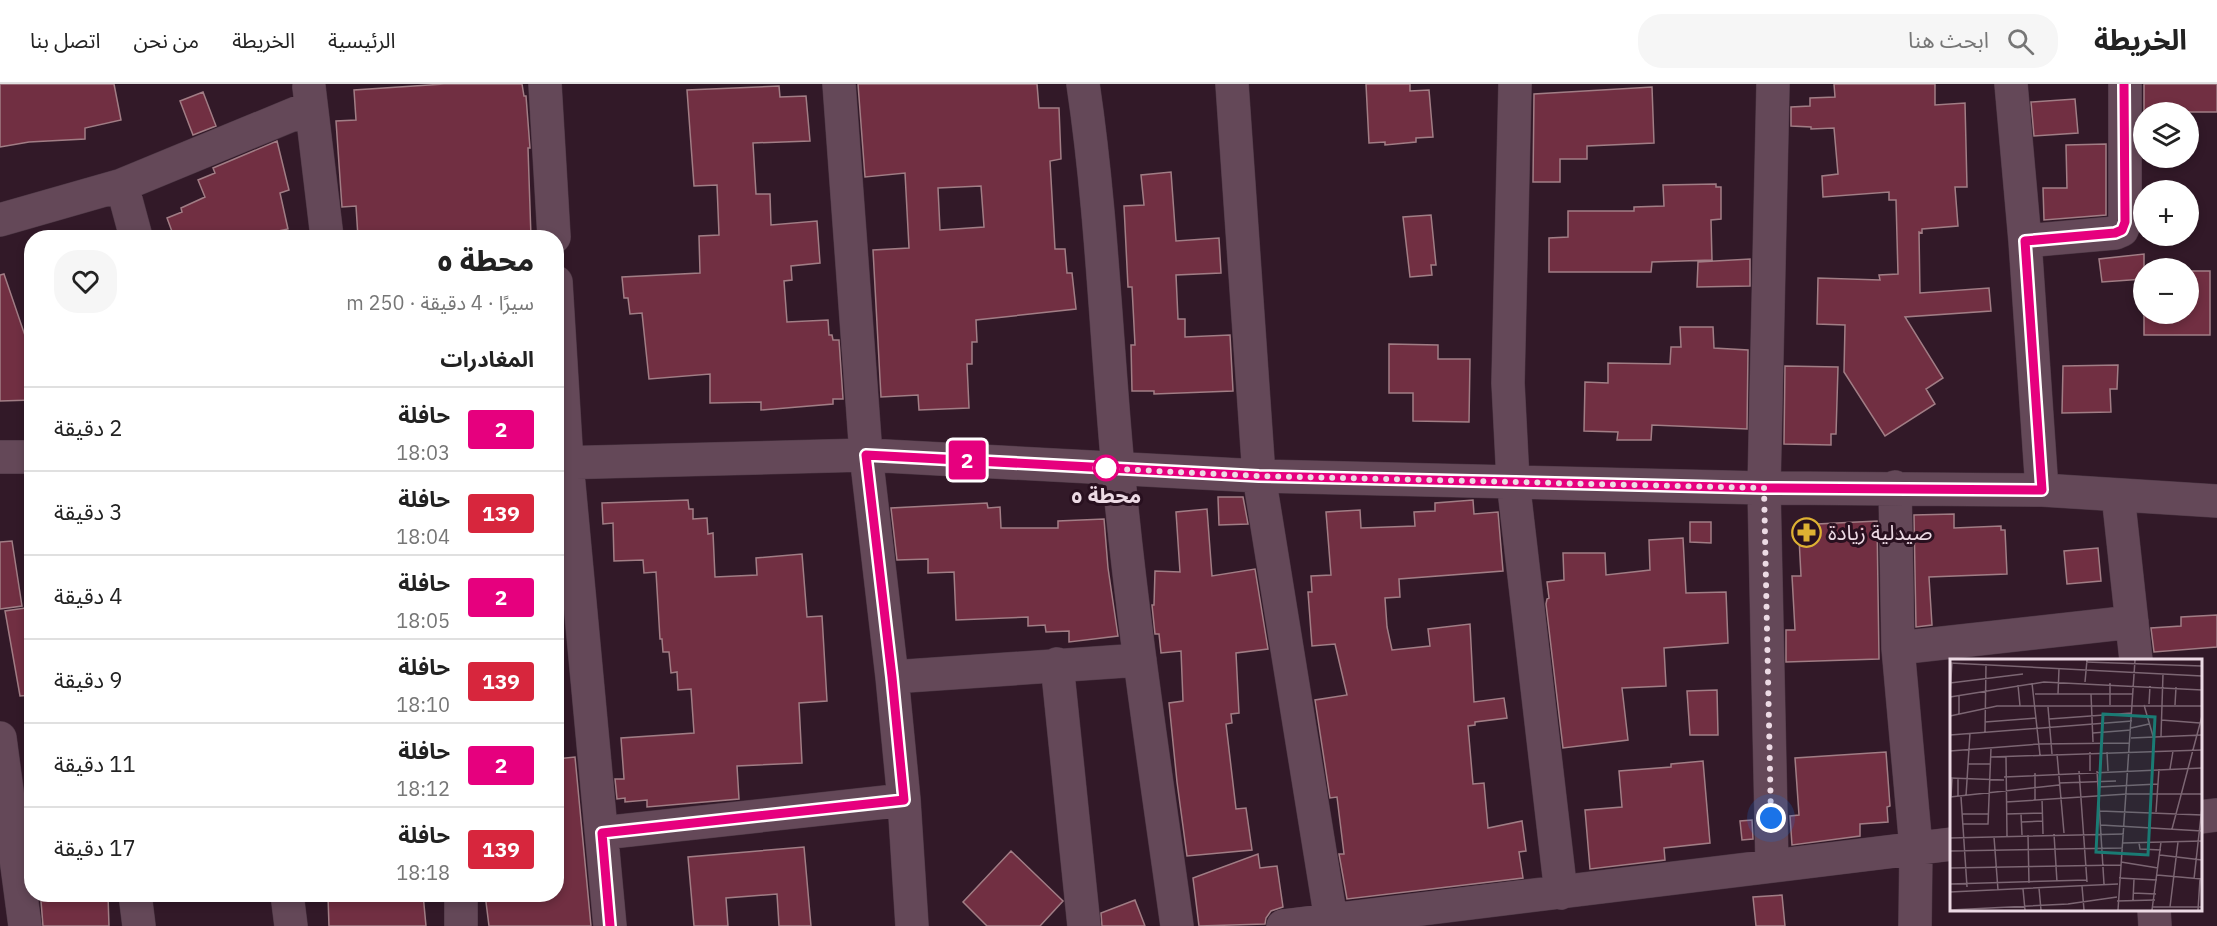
<!DOCTYPE html>
<html lang="ar">
<head>
<meta charset="utf-8">
<style>
	body { margin:0; font-family:"IBM Plex Sans","Noto Sans Arabic",sans-serif; background:#f6f6f6; color:#222; direction:rtl; height:100vh; display:flex; flex-direction:column; font-size:22px; white-space:nowrap }
	* { box-sizing:border-box; margin:0 }
	p { font-size:20px; color:#767676 }
	.icon { flex:none; width:33px; height:33px; fill:none; stroke:currentColor; stroke-width:2; stroke-linecap:round; stroke-linejoin:round }
	.map { position:relative; flex:1; overflow:hidden; direction:ltr }
	.panel { position:absolute; left:24px; top:146px; width:540px; height:672px; display:flex; flex-direction:column; background:#fff; border-radius:24px; box-shadow:0 3px 9px #0003; direction:rtl }
	.panel>* { flex:none }
	.badge { padding:0 12px; border-radius:4px; font-size:21px; line-height:39px }
	.buttons { position:absolute; left:2133px; top:18px; display:grid; gap:12px }
	.buttons a { display:grid; place-items:center; width:66px; height:66px; border-radius:50%; background:#fff; box-shadow:0 3px 9px #0003; font-size:30px }
	.you { position:absolute; width:30px; height:30px; margin:-15px; border:4px solid #fff; border-radius:50%; background:#1a73e8; box-shadow:0 0 0 9px #1a73e833 }
	.map>.badge { position:absolute; translate:-50% -50%; box-shadow:0 0 0 3px #fff }
	h2 { padding:0 30px; font-size:22px; line-height:54px }
	.round { display:grid; place-items:center; flex:none; width:63px; height:63px; border-radius:24px; background:#f6f6f6 }
	.head { display:flex; align-items:center; justify-content:space-between; height:102px; padding:0 30px }
	h1 { font-size:28px; font-weight:800; line-height:45px }
	ul { padding:0; list-style:none }
	li { display:flex; align-items:center; gap:18px; height:84px; padding:0 30px; border-top:2px solid #e0e0e0 }
	li div { flex:1 }
	li b { display:block; font-size:22px }
	li em { font-style:normal }
	li .badge { min-width:66px; font-weight:700; text-align:center }
	header { display:flex; align-items:center; gap:36px; box-sizing:border-box; height:84px; padding:0 30px; background:#fff; border-bottom:2px solid #e0e0e0 }
	header strong { font-size:28px }
	nav { display:flex; gap:33px; margin-inline-start:auto; font-size:21px }
	.search { width:420px; height:54px; background:#f6f6f6; display:flex; align-items:center; gap:15px; box-sizing:border-box; padding:0 21px; border-radius:24px; color:#767676; font-size:22px }
	.map>svg:first-child { display:block }
	.building { fill:#712f42; stroke:#a17d85; stroke-width:1.5; fill-rule:evenodd }
	.lines { fill:none; stroke-linecap:round; stroke-linejoin:round }
	.minor-casing { stroke:#4c3744; stroke-width:34 }
	.minor { stroke:#644858; stroke-width:33 }
	.line-casing { stroke:#fff; stroke-width:14 }
	.line { stroke:#e6007e; stroke-width:9 }
	.walk { stroke:#ecdae4; stroke-width:6; stroke-dasharray:0 10.8 }
	.stop-dot { fill:#fff; stroke:#e6007e; stroke-width:3 }
	.labels { text-anchor:middle; stroke-width:6; stroke-linejoin:round; paint-order:stroke }
	.stop-label { font-size:21px; font-weight:bold; fill:#ecdae4; stroke:#28101f }
	.poi-label { font-size:21px; fill:#ecdae4; stroke:#28101f; text-anchor:start }
	.inset-road { fill:none; stroke:#7c6673; stroke-width:1.5 }
	.view { fill:#1a7b74; fill-opacity:0.15; stroke:#1a7b74; stroke-width:3 }
	.inset-edge { fill:none; stroke:#ecdae4; stroke-width:3 }
</style>
</head>
<body>
<header>
<strong>الخريطة</strong>
<div class="search"><svg class="icon" aria-label="search" viewBox="0 0 24 24"><circle cx="10" cy="10" r="6"/><path d="M15 15l6 6"/></svg>ابحث هنا</div>
<nav><a>الرئيسية</a><a>الخريطة</a><a>من نحن</a><a>اتصل بنا</a></nav>
</header>
<div class="map">
<svg width="2217" height="842" viewBox="0 0 2217 842">
	<rect width="100%" height="100%" fill="#321928"/>
	<!-- building -->
	<path class="building" d="M 0,0 L 114,0 L 121,36 L 85,44 L 85,55 L 29,58 L 0,63 Z
		M 444,0 L 522,0 L 524,12 L 526,12 L 530,64 L 528,64 L 531,153 L 358,153 L 356,122 L 342,123 L 336,37 L 356,36 L 354,6 Z
		M 858,0 L 1037,0 L 1039,24 L 1059,24 L 1061,75 L 1050,77 L 1055,165 L 1065,165 L 1067,189 L 1072,189 L 1076,225 L 976,236 L 977,258 L 972,258 L 972,280 L 967,280 L 969,324 L 919,326 L 918,311 L 881,313 L 873,166 L 909,164 L 905,89 L 865,93 ZM 981,102 L 984,143 L 940,146 L 938,104 Z
		M 1366,0 L 1410,0 L 1410,7 L 1429,6 L 1433,53 L 1416,54 L 1416,58 L 1385,61 L 1385,58 L 1369,59 Z
		M 1834,0 L 1935,0 L 1935,21 L 1965,19 L 1967,103 L 1955,103 L 1958,142 L 1922,145 L 1922,149 L 1919,148 L 1920,209 L 1989,204 L 1991,227 L 1905,233 L 1943,294 L 1926,305 L 1935,320 L 1885,352 L 1844,288 L 1845,241 L 1817,240 L 1818,194 L 1880,196 L 1879,191 L 1898,190 L 1896,116 L 1889,116 L 1889,108 L 1823,113 L 1822,92 L 1838,90 L 1834,44 L 1811,45 L 1811,43 L 1791,42 L 1791,23 L 1810,22 L 1810,14 L 1835,13 Z
		M 2144,0 L 2217,0 L 2217,28 L 2144,28 Z
		M 779,2 L 780,13 L 806,12 L 810,57 L 753,59 L 756,110 L 770,110 L 771,141 L 817,137 L 820,179 L 791,182 L 792,196 L 784,197 L 787,238 L 828,236 L 829,251 L 832,251 L 833,256 L 839,256 L 843,315 L 833,315 L 833,320 L 761,326 L 761,318 L 710,319 L 710,290 L 649,295 L 642,229 L 630,230 L 628,214 L 624,214 L 622,193 L 700,189 L 699,152 L 719,151 L 717,101 L 694,102 L 687,6 Z
		M 1652,3 L 1654,59 L 1587,62 L 1587,75 L 1560,75 L 1560,98 L 1533,98 L 1534,10 Z
		M 203,8 L 216,42 L 193,51 L 180,17 Z
		M 2075,15 L 2078,49 L 2034,52 L 2031,18 Z
		M 277,57 L 289,106 L 280,109 L 288,145 L 249,153 L 174,153 L 167,134 L 182,128 L 181,124 L 205,113 L 198,96 L 215,89 L 213,84 Z
		M 2106,60 L 2106,131 L 2044,136 L 2043,104 L 2067,104 L 2066,61 Z
		M 1171,88 L 1176,157 L 1219,154 L 1221,189 L 1176,191 L 1178,235 L 1185,235 L 1185,253 L 1230,251 L 1233,307 L 1154,310 L 1154,307 L 1132,307 L 1131,261 L 1135,261 L 1132,203 L 1128,203 L 1124,122 L 1144,121 L 1141,91 Z
		M 1716,100 L 1716,103 L 1721,103 L 1721,135 L 1711,136 L 1712,176 L 1652,178 L 1651,188 L 1549,188 L 1549,154 L 1568,153 L 1568,127 L 1634,127 L 1634,123 L 1664,122 L 1663,101 Z
		M 1431,131 L 1436,181 L 1431,181 L 1432,191 L 1410,193 L 1403,133 Z
		M 2144,170 L 2144,195 L 2102,198 L 2099,175 Z
		M 1750,175 L 1750,202 L 1697,203 L 1698,178 Z
		M 2188,187 L 2210,187 L 2210,251 L 2144,251 L 2144,230 L 2188,230 Z
		M 4,190 L 32,272 L 32,316 L 0,317 L 0,191 Z
		M 1680,243 L 1713,243 L 1714,264 L 1748,266 L 1747,345 L 1652,341 L 1651,356 L 1617,356 L 1618,348 L 1584,347 L 1585,298 L 1608,299 L 1608,279 L 1670,280 L 1671,263 L 1681,263 Z
		M 1389,260 L 1438,261 L 1438,275 L 1470,275 L 1469,338 L 1413,337 L 1413,309 L 1389,309 Z
		M 2118,281 L 2117,305 L 2110,305 L 2111,328 L 2062,329 L 2063,282 Z
		M 1785,282 L 1838,283 L 1836,350 L 1831,350 L 1831,361 L 1784,360 Z
		M 1218,413 L 1243,413 L 1248,440 L 1219,441 Z
		M 688,416 L 689,425 L 693,425 L 693,435 L 707,434 L 708,450 L 713,449 L 715,493 L 757,491 L 756,474 L 802,470 L 807,533 L 822,532 L 827,617 L 799,619 L 802,679 L 737,682 L 739,715 L 647,723 L 647,716 L 625,718 L 625,714 L 617,715 L 615,695 L 624,695 L 621,654 L 694,649 L 691,605 L 678,606 L 677,588 L 671,589 L 669,568 L 663,568 L 662,555 L 660,555 L 656,488 L 644,489 L 643,476 L 614,477 L 613,439 L 603,440 L 602,419 Z
		M 1473,416 L 1474,430 L 1498,428 L 1503,487 L 1399,495 L 1400,513 L 1385,514 L 1387,543 L 1392,566 L 1430,562 L 1428,545 L 1470,540 L 1474,618 L 1504,614 L 1507,634 L 1475,638 L 1475,641 L 1468,642 L 1473,700 L 1484,699 L 1488,744 L 1522,737 L 1526,767 L 1519,768 L 1523,794 L 1347,815 L 1339,770 L 1344,770 L 1337,713 L 1330,714 L 1315,616 L 1347,611 L 1335,560 L 1312,562 L 1308,508 L 1312,508 L 1311,492 L 1331,491 L 1326,428 L 1360,426 L 1361,444 L 1415,442 L 1414,428 L 1435,427 L 1435,419 Z
		M 987,419 L 988,424 L 1000,423 L 1001,444 L 1058,444 L 1058,437 L 1104,435 L 1108,484 L 1118,552 L 1069,558 L 1069,547 L 1046,548 L 1045,541 L 1028,542 L 1028,533 L 956,536 L 954,488 L 928,489 L 928,475 L 897,476 L 891,424 Z
		M 1207,425 L 1212,492 L 1255,485 L 1268,565 L 1236,569 L 1239,629 L 1231,630 L 1232,639 L 1226,640 L 1236,725 L 1246,724 L 1252,766 L 1187,772 L 1177,698 L 1169,619 L 1183,617 L 1181,567 L 1161,569 L 1159,550 L 1155,550 L 1152,521 L 1154,521 L 1155,487 L 1180,488 L 1176,428 Z
		M 1954,430 L 1954,444 L 2001,442 L 2001,446 L 2005,446 L 2007,490 L 1929,493 L 1932,541 L 1916,543 L 1914,431 Z
		M 1877,437 L 1879,575 L 1786,578 L 1786,546 L 1795,546 L 1792,492 L 1801,492 L 1799,454 L 1818,453 L 1817,440 Z
		M 1690,438 L 1711,438 L 1711,459 L 1690,458 Z
		M 1683,454 L 1686,509 L 1726,508 L 1728,559 L 1664,564 L 1666,602 L 1622,604 L 1628,656 L 1563,664 L 1546,520 L 1547,515 L 1549,514 L 1547,498 L 1564,496 L 1563,469 L 1605,469 L 1606,491 L 1650,486 L 1649,456 Z
		M 12,457 L 22,522 L 0,525 L 0,458 Z
		M 2098,464 L 2101,497 L 2067,500 L 2064,467 Z
		M 32,523 L 32,611 L 20,612 L 5,527 Z
		M 2217,531 L 2217,563 L 2154,568 L 2151,544 L 2181,542 L 2181,533 Z
		M 1717,606 L 1718,651 L 1690,651 L 1687,607 Z
		M 1886,668 L 1890,722 L 1887,723 L 1888,738 L 1860,740 L 1860,752 L 1792,761 L 1790,732 L 1799,731 L 1795,674 Z
		M 575,673 L 591,842 L 489,842 L 485,810 L 556,810 L 556,675 Z
		M 1703,677 L 1710,759 L 1664,764 L 1665,776 L 1590,785 L 1585,726 L 1622,723 L 1619,687 L 1671,683 L 1671,680 Z
		M 1752,736 L 1753,755 L 1742,756 L 1740,737 Z
		M 804,763 L 811,842 L 779,842 L 777,810 L 726,814 L 728,842 L 694,842 L 688,773 Z
		M 1011,767 L 1063,817 L 1040,842 L 987,842 L 963,818 Z
		M 1258,770 L 1260,784 L 1277,782 L 1283,823 L 1271,827 L 1266,834 L 1265,840 L 1199,842 L 1193,794 Z
		M 375,810 L 423,810 L 426,842 L 329,842 L 328,813 Z
		M 1782,811 L 1785,842 L 1756,842 L 1753,813 Z
		M 108,812 L 109,842 L 43,842 L 41,817 Z
		M 1135,816 L 1145,842 L 1102,842 L 1101,829 Z"/>
	<g class="lines">
		<defs>
			<path id="minor" d="M 545,0 L 554,153
				M 839,0 L 866,371 L 892,593 L 904,716 L 912,842
				M 1083,0 C 1102,127 1106,256 1118,384 C 1132,537 1156,690 1177,842
				M 1232,0 L 1259,392 L 1332,842
				M 1515,0 L 1508,299 L 1513,397 L 1561,809
				M 2011,0 L 2025,157 L 2042,406
				M 309,3 L 327,153
				M 122,101 L 136,153
				M 0,136 L 122,101 L 311,23
				M 2025,157 L 2115,149 L 2122,146 L 2125,138 L 2125,0
				M 556,198 L 567,379 L 610,842
				M 0,373 L 32,373
				M 556,379 L 866,371 L 1259,392 L 1764,404 L 2042,406 L 2217,417
				M 1895,403 L 1898,564 L 1916,764 L 1915,842
				M 2118,411 L 2136,576
				M 1898,564 L 2132,538
				M 1057,580 L 1084,842
				M 892,593 L 1140,576
				M 0,654 L 25,842
				M 2200,733 L 2217,731
				M 602,749 L 904,716
				M 1772,781 L 1764,404 L 1773,0
				M 135,810 L 139,842
				M 287,810 L 291,842
				M 461,810 L 461,842
				M 2154,826 L 2155,842
				M 1283,842 L 1952,760"/>
		</defs>
		<!-- minor casing -->
		<use href="#minor" class="minor-casing"/>
		<!-- minor -->
		<use href="#minor" class="minor"/>
	</g>
	<g class="lines">
		<defs>
			<path id="line" d="M 610,842 L 602,749 L 904,716 L 892,593 L 866,371 L 1259,392 L 1764,404 L 2042,406 L 2025,157 L 2115,149 L 2122,146 L 2125,138 L 2124,0"/>
		</defs>
		<!-- line casing -->
		<use href="#line" class="line-casing"/>
		<!-- line -->
		<use href="#line" class="line"/>
		<!-- walk -->
		<path class="walk" d="M 1106,384 L 1095,384 L 1259,392 L 1764,404 L 1771,734"/>
	</g>
	<!-- icons -->
	<defs>
		<symbol id="pharmacy-ring" viewBox="-11 -11 22 22"><circle r="9.5" fill="#28101f" stroke="#deb133" stroke-width="1.5"/><path d="M-2-6h4v4h4v4h-4v4h-4v-4h-4v-4h4Z" fill="#deb133"/></symbol>
	</defs>
	<g fill-rule="evenodd">
		<use href="#pharmacy-ring" x="1790" y="432" width="33" height="33"/>
	</g>
	<!-- markers -->
	<circle class="stop-dot" cx="1106" cy="384" r="12"/>
	<g class="labels">
		<!-- stop labels -->
		<g class="stop-label">
			<text x="1106" y="419">محطة ٥</text>
		</g>
		<!-- poi labels -->
		<g class="poi-label">
			<text x="1828" y="456">صيدلية زيادة</text>
		</g>
	</g>
	<!-- overview -->
	<g transform="translate(1950 575)">
		<rect width="252" height="252" fill="#321928"/>
		<path class="inset-road" d="M 136,3 L 252,7M 0,4 L 252,17M 135,23 L 137,1M 0,24 L 73,15M 82,24 L 90,96M 160,24 L 160,46M 68,26 L 70,47M 0,35 L 2,4M 85,35 L 183,35M 108,35 L 109,10M 141,35 L 143,83M 9,36 L 9,55M 0,38 L 94,23 L 252,31M 199,45 L 200,27M 194,46 L 203,77M 225,46 L 226,28M 98,48 L 102,95M 0,57 L 47,47 L 252,47M 99,60 L 182,54M 211,61 L 250,64M 35,63 L 86,59M 181,69 L 199,65M 35,73 L 36,5M 143,74 L 181,71M 0,76 L 182,62M 211,77 L 213,15M 181,79 L 252,76M 0,92 L 89,85 L 180,84M 140,93 L 140,112M 157,93 L 158,112M 107,95 L 114,174M 41,98 L 252,91M 56,98 L 57,177M 18,105 L 40,105M 220,110 L 223,92M 129,112 L 137,223M 147,112 L 154,225M 85,114 L 85,141M 54,118 L 252,109M 0,119 L 54,121M 109,124 L 166,122M 148,128 L 208,125M 16,137 L 20,74M 0,138 L 109,126M 1,138 L 2,119M 8,138 L 8,119M 11,138 L 17,228M 92,140 L 93,175M 56,143 L 177,135 L 252,135M 150,152 L 252,156M 206,153 L 209,110M 12,155 L 38,155M 56,155 L 92,154M 71,155 L 72,176M 72,163 L 93,162M 13,165 L 38,165 L 41,89M 151,166 L 252,172M 222,170 L 252,57M 104,175 L 107,223M 78,176 L 79,224M 44,178 L 48,231M 0,179 L 174,175M 173,184 L 252,182M 189,184 L 190,190 L 211,191M 0,192 L 173,189M 210,196 L 252,201M 171,203 L 208,209M 0,209 L 171,206M 207,216 L 252,220M 169,219 L 207,221M 244,220 L 252,148M 0,225 L 137,221M 132,227 L 134,251M 89,229 L 91,251M 73,230 L 75,251M 0,233 L 168,225M 183,234 L 206,235M 183,241 L 184,220M 167,242 L 205,241M 203,248 L 252,248M 220,248 L 228,183M 0,251 L 118,245 L 167,238M 168,251 L 185,1M 202,251 L 211,183M 248,251 L 250,220"/>
		<path class="view" d="M 153,55 L 205,58 L 198,196 L 146,193 Z"/>
		<rect width="252" height="252" class="inset-edge"/>
	</g>
</svg>
<div class="buttons">
<a><svg class="icon" aria-label="layers" viewBox="0 0 24 24"><path d="M12 4l9 5-9 5-9-5zM3 14l9 5 9-5"/></svg></a>
<a>+</a>
<a>−</a>
</div>
<div class="you" style="left:1771px;top:734px"></div>
<b class="badge" style="left:967px;top:376px;background:#e6007e;color:#fff">2</b>
<section class="panel">
<div class="head"><div><h1>محطة ٥</h1><p>سيرًا · 4 دقيقة · 250 m</p></div><a class="round"><svg class="icon" aria-label="heart" viewBox="0 0 24 24"><path d="M12 20l-8-8c-3-5 5-10 8-4 3-6 11-1 8 4z"/></svg></a></div>
<h2>المغادرات</h2>
<ul>
<li><span class="badge" style="background:#e6007e;color:#fff">2</span><div><b>حافلة</b><p>18:03</p></div><em>2 دقيقة</em></li>
<li><span class="badge" style="background:#d7263d;color:#fff">139</span><div><b>حافلة</b><p>18:04</p></div><em>3 دقيقة</em></li>
<li><span class="badge" style="background:#e6007e;color:#fff">2</span><div><b>حافلة</b><p>18:05</p></div><em>4 دقيقة</em></li>
<li><span class="badge" style="background:#d7263d;color:#fff">139</span><div><b>حافلة</b><p>18:10</p></div><em>9 دقيقة</em></li>
<li><span class="badge" style="background:#e6007e;color:#fff">2</span><div><b>حافلة</b><p>18:12</p></div><em>11 دقيقة</em></li>
<li><span class="badge" style="background:#d7263d;color:#fff">139</span><div><b>حافلة</b><p>18:18</p></div><em>17 دقيقة</em></li>
</ul>
</section>
</div>
</body>
</html>
